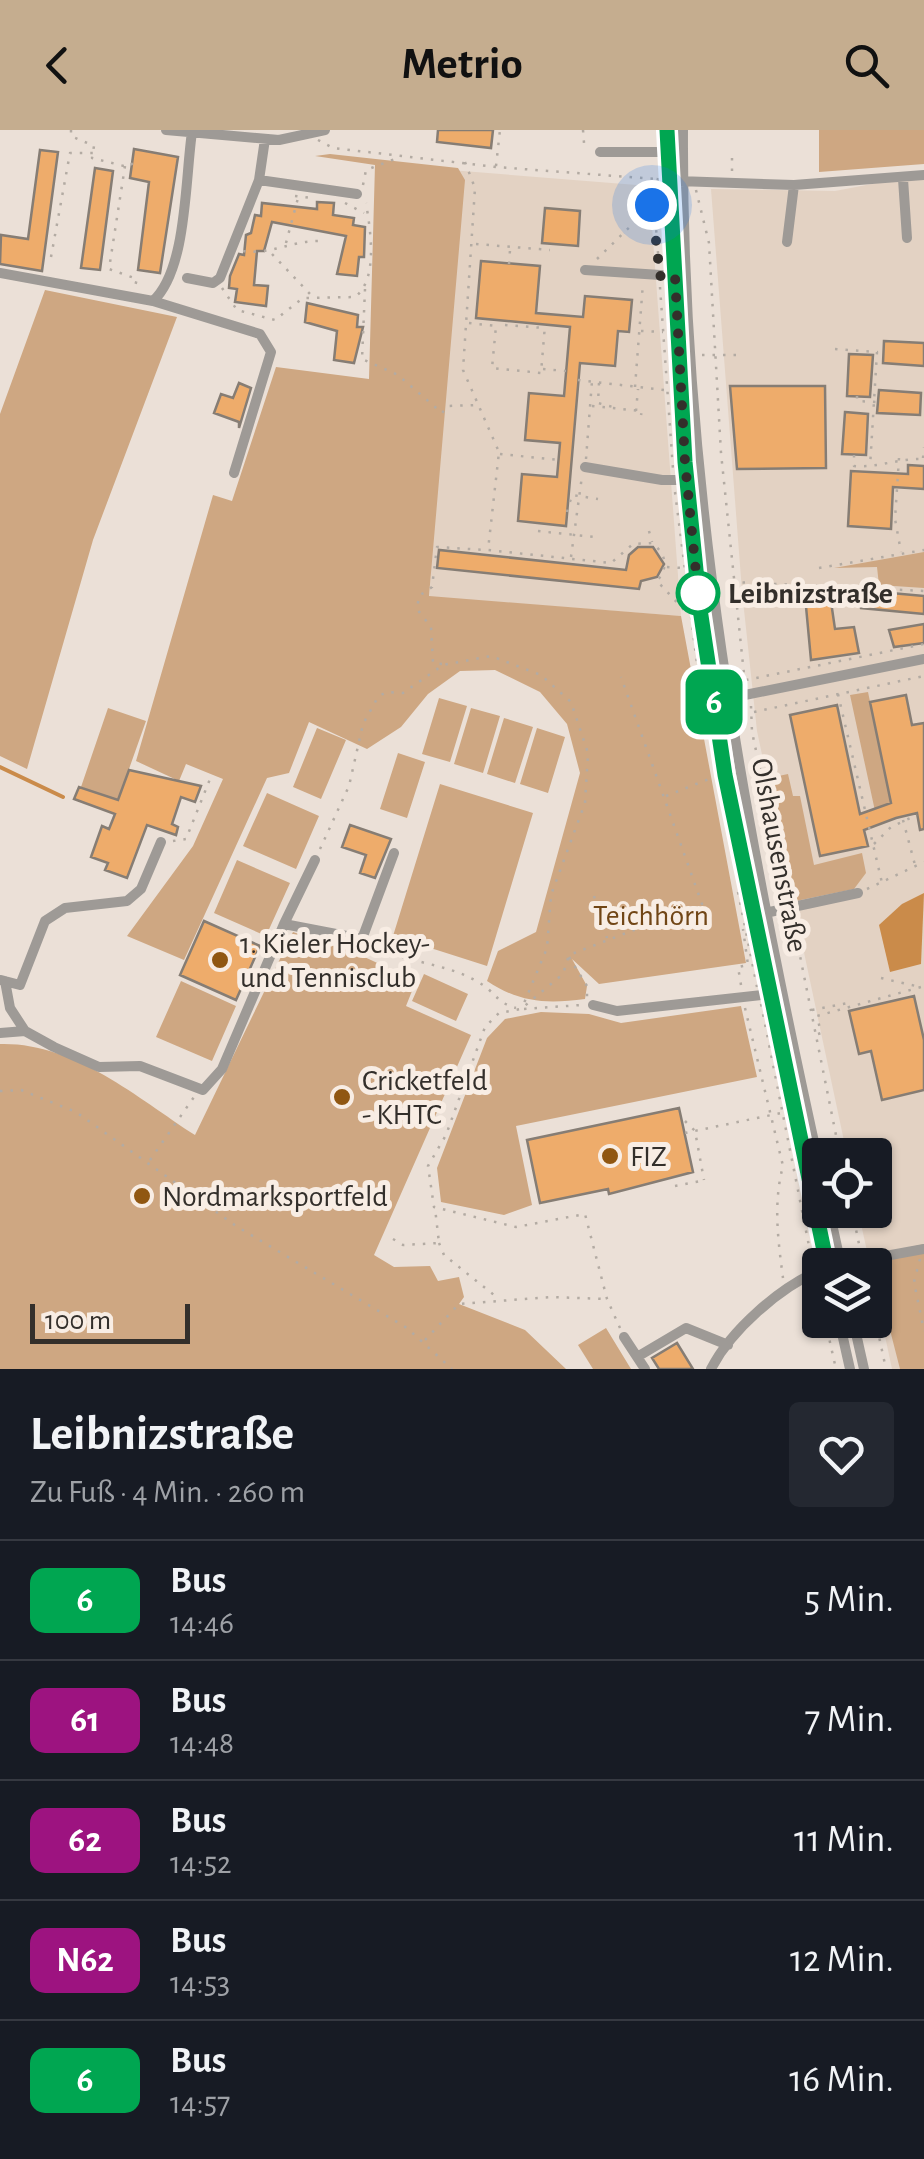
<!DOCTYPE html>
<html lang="de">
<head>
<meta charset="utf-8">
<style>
	body { margin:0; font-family:"Alegreya Sans",sans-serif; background:#242831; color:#f1f3f6; height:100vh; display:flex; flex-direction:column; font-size:38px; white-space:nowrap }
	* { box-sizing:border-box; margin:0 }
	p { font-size:32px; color:#9ea1a6 }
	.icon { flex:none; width:55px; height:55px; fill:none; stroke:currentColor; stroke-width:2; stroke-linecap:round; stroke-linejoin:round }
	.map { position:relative; height:1239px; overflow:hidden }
	.side { display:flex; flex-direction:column; background:#171b24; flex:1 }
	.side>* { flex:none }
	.badge { padding:0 20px; border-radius:15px; font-size:35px; line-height:65px }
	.tools { position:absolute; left:802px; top:1008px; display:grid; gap:20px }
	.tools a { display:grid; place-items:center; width:90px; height:90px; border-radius:10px; background:#171b24; box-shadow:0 2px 8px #0004; font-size:50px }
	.scale { position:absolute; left:30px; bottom:25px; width:160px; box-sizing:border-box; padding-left:10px; border:5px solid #332f2b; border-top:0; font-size:28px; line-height:35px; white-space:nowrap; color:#332f2b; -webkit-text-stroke:8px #f8ede4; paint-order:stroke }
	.you { position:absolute; width:50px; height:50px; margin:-25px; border:8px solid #fff; border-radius:50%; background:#1a73e8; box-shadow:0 0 0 15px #1a73e833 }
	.map>.badge { position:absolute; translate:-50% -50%; box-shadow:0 0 0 5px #fff }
	.round { display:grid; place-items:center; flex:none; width:105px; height:105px; border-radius:10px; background:#242831 }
	.head { display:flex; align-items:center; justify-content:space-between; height:170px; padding:0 30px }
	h1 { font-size:48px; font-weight:700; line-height:75px }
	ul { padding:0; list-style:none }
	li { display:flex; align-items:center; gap:30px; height:120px; padding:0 30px; border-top:2px solid #363941 }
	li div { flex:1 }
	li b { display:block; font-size:38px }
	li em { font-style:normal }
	li .badge { min-width:110px; font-weight:700; text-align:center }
	header { display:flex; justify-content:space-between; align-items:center; height:130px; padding:0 30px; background:#c5ad8f; color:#111; font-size:45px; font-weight:700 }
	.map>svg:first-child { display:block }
	.built { fill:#e3d2c3 }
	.green { fill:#cea782 }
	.water { fill:#ca8b4a }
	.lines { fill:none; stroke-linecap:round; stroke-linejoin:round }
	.stream { stroke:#ca8b4a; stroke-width:4 }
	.building { fill:#eeac6b; stroke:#867d74; stroke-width:2.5 }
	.path { stroke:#b3aba3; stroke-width:2.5; stroke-dasharray:2.5 8; stroke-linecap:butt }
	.minor { stroke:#9e9a96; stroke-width:10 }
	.line-casing { stroke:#fff; stroke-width:22 }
	.line { stroke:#00a651; stroke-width:15 }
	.walk { stroke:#332f2b; stroke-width:10; stroke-dasharray:0 18 }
	.stop-dot { fill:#fff; stroke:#00a651; stroke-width:5 }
	.poi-dot { fill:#905712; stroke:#f8ede4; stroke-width:4 }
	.labels { text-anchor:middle; stroke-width:10; stroke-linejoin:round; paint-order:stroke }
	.stop-label { font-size:30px; font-weight:bold; fill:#332f2b; stroke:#f8ede4; text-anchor:start }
	.street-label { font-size:30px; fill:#332f2b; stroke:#f8ede4 }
	.park-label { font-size:30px; fill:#714616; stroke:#f8ede4 }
	.poi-label { font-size:30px; fill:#332f2b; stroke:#f8ede4; text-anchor:start }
</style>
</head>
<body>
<header><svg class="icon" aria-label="back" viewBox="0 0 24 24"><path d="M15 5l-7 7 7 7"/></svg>Metrio<svg class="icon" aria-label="search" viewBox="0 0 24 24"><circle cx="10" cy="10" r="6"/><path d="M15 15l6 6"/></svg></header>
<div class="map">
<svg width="924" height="1239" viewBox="0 0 924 1239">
	<rect width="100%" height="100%" fill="#ebe0d7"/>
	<!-- built -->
	<path class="built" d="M 375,34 L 649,56 L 681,486 L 429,467 L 431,442 L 375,100 Z
		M 924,44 L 924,1239 L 892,1239 L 875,1159 L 875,1135 L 870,1135 L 858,1080 L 875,1080 L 875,1025 L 847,1025 L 757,601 L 742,461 L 711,59 L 835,61 Z"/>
	<!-- green -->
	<path class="green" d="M 819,0 L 924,0 L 924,34 L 819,42 Z
		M 330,24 L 458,38 L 465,50 L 429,466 L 681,486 L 746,833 L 599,854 L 572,829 L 587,856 L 585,869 C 547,874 520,873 487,851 L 498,821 L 536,802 L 580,643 L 567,594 L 540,562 L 495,540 L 460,541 L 428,564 L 401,597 L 367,619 L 309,592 L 289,643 L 267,648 L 184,830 L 127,806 L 193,716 L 223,649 L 186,634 L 179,651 L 136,631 L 213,365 L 232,371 L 276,237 L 369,249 L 375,35 L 315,26 Z
		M 45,160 L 177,187 L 93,410 L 27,639 L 0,626 L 0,284 Z
		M 924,422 L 924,458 L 879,455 L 877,437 L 834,438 Z
		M 868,562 L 891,673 L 875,681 L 850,565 Z
		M 439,568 L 467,576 L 450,632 L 422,624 Z
		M 108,578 L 146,591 L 118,670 L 81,657 Z
		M 471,578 L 500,586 L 483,643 L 454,634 Z
		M 504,588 L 533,597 L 515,653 L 487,644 Z
		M 317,598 L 346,610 L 321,669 L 293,657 Z
		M 537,598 L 565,607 L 548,663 L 520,654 Z
		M 398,623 L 425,632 L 407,688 L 380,679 Z
		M 788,644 L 793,666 L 800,666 L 814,735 L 862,723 L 866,743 L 854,759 L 796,771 L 769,648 Z
		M 440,654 L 533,683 L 487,836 L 393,806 Z
		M 267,663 L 319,686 L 296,739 L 243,716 Z
		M 237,730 L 290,753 L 266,806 L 214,783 Z
		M 293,802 L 358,824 L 416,851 L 406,876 L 471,905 L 374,1125 L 394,1137 L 430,1136 L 438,1151 L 459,1147 L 464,1167 L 459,1174 L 525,1200 L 566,1239 L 0,1239 L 0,914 C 74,912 136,967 195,1005 Z
		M 424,844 L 468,864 L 456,891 L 412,871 Z
		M 181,851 L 236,876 L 212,931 L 156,907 Z
		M 741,876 L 757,947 L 516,996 L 532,1075 L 504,1085 L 441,1072 L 437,1038 L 487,908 L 505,889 L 541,882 L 589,884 L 621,893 Z
		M 924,1114 L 924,1239 L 900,1239 L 871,1126 Z
		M 606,1198 L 631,1239 L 593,1239 L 578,1215 Z"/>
	<!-- water -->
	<path class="water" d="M 924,763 L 921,834 L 890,842 L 879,795 L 902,774 Z"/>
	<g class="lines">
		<!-- stream -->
		<path class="stream" d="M 0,637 L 63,667"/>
	</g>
	<!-- building -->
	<path class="building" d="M 438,0 L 493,0 L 491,18 L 437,12 Z
		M 134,19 L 178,27 L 160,143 L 138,140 L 149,52 L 130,48 Z
		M 40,20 L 58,22 L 42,141 L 0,134 L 1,105 L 28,109 Z
		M 95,38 L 113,41 L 100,140 L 81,138 Z
		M 317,72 L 334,73 L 333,85 L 354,88 L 353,95 L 365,97 L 364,127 L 359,127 L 357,146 L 337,144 L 346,106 L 272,92 L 264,121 L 257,121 L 254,155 L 268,156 L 266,176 L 235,172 L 237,159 L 229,158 L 230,146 L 239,124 L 244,125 L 246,105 L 251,103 L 255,85 L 261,86 L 262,73 L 317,79 Z
		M 545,78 L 580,81 L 578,116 L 542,113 Z
		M 481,131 L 540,136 L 536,183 L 583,187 L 585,166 L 632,170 L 629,202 L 618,201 L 615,236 L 580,233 L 566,396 L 518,391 L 522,344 L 557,347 L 560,313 L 525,310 L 529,263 L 564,266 L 570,197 L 476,188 Z
		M 307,173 L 358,185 L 357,197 L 363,197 L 354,233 L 334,230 L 337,201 L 305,192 Z
		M 884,211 L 924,213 L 924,236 L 883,233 Z
		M 849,224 L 873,225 L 870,267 L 847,266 Z
		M 239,253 L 251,258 L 239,298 L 239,292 L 214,283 L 221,264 L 233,268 Z
		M 730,256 L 825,256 L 826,338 L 737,339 Z
		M 879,260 L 921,263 L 920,285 L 877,283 Z
		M 845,282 L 868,284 L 866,325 L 842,324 Z
		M 908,335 L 924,336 L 924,359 L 893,357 L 891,399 L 848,396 L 851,341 L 908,344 Z
		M 638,417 L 653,417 L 664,434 L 657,447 L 641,451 L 639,459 L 437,438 L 439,420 L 626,440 L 629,425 Z
		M 804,455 L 829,458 L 835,499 L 854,497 L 859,523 L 811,530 Z
		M 858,460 L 924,466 L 924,484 L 861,478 Z
		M 924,494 L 924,513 L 894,517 L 889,500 Z
		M 906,565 L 912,595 L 924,593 L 924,699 L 920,700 L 917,683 L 896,688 L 864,700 L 868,716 L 820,726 L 790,585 L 837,575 L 860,684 L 891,673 L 870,572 Z
		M 129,640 L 201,656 L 195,672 L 181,667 L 172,694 L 178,697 L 176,705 L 147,695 L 127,748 L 105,740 L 108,733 L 91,727 L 102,696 L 109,699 L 115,684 L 74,669 L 79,657 L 118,670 Z
		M 350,695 L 391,709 L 375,748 L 360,743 L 366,725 L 342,717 Z
		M 204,791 L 260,816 L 236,870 L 180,845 Z
		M 914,866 L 924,910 L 924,960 L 882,970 L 871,921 L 859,924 L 849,881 Z
		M 679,978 L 693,1042 L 609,1064 L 608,1059 L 540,1073 L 527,1010 Z
		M 677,1213 L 693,1239 L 659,1239 L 652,1228 Z"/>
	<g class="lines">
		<!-- path -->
		<path class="path" d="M 71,0 L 71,6 L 94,16 L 92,28 L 128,37 L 133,33
			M 583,0 L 584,13
			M 318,10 L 333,18 L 496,37 L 656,49
			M 465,32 L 475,58 L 463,240 L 499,322 L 488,420 L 611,433 L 633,414 L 652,413 C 666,424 669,437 657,451 L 685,481
			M 125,36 L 109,139 L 137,149 L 135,156
			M 496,36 L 500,0
			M 732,41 L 732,28
			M 658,48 L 654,73 L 659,135
			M 363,55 L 366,40 L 400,27
			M 696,60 L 709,113 L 721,323 L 745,554
			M 295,66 L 311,68
			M 345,73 L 364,83
			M 286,113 L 298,68
			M 476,114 L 550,120
			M 243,121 C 272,125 292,110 322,111
			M 272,124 L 311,165
			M 51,127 L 70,23 L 93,23
			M 597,129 L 652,75
			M 509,134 L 510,120
			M 660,157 L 673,339
			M 222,158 L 237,180 L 275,190 L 303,168 L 355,167 C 379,149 370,98 366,73
			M 365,159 L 362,229 L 398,245 L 442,283 L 448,276 L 477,275
			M 469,193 L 496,196 L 492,238 L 541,243 L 545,195
			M 505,195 L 544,198
			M 641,201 L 663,202
			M 835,219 L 877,222 L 870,337
			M 702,225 L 740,225
			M 543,239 L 566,241
			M 578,250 L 664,260
			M 599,253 L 598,273 L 613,277
			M 635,257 L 643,153
			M 857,266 L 857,271 L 878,272
			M 592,276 L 642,281 L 641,285
			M 636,281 L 638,259
			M 500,324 L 559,330
			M 854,325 L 854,336 C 878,338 899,328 924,329
			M 899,328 L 895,389 L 901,422
			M 923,328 L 924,317
			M 586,329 L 592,251
			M 675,362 L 700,557
			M 567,382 L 572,365 L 598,369
			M 538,401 L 594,407
			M 649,401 L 652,412
			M 571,427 L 582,346
			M 667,437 L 682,438
			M 819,438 L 924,420
			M 732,452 L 924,461
			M 442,534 L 433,533 L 431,497 L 417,479 L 419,466 L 432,457 L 437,417 L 486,420
			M 746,550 L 924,514
			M 838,564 L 882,753
			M 751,576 L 752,602 L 788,769
			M 754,582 L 924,546
			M 666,666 L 714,647
			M 903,690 L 915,735
			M 173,711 L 186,709 L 212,644
			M 874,714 L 891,697 L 917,685
			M 320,719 L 349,656 L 363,594 L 378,567 L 386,562 L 403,563 L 443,535 L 491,526 L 541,545 L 571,572 L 588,623 L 585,673 L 551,765 L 547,818 L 522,878
			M 867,759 L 924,732
			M 738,762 L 757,857
			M 594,766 L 607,808
			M 792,786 L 840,1025
			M 372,815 C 405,833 447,833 478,852 C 495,861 496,873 516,878
			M 569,827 L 587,856 L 587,869
			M 881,848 L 920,857
			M 741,855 L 738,837 L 748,835 L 743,799
			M 761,874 L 812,1131
			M 745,878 L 783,1036 C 773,1073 778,1110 783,1148
			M 524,879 L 581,875
			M 812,880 L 848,873
			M 818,904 L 821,903 L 817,886 L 921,857 L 924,861
			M 0,961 L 21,960 L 76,982 L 236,1096 L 407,1198 L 452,1239
			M 685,991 L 695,1001 L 704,1050
			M 685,1003 L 781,983
			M 150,1030 L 194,967
			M 675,1056 L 701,1051
			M 852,1080 L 860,1119
			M 393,1109 L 403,1115 L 439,1113 L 435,1078
			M 439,1113 L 444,1125 L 499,1169
			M 920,1129 L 914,1152 L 924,1201
			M 817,1154 L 820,1167
			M 875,1188 L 886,1239
			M 825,1190 L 836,1239
			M 620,1198 L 607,1169 L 585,1084 L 516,1097 L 434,1077 L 428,1036 L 446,1005 L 485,897 L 499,883 L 521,879 L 563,844 L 569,825 L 702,774 L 621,547
			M 425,1210 L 459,1174 L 551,1167 L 606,1169"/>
		<!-- minor -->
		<path class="minor" d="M 166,0 L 279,10 L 325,0
			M 667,0 L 678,226 L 699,479 L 725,645 L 827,1135
			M 683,0 C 681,357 743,692 820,1039
			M 600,22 L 667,22
			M 903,49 L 907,108
			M 259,50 L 357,64
			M 678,51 L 794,55 L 924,45
			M 787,112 L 794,55
			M 585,140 L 675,146
			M 0,143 L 153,171 C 187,140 185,50 192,2
			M 187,148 L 213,153 L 220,148 L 259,50 L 265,9
			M 153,171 L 260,204 L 271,222 L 234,343
			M 585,337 L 662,350 L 689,350
			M 720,570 L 924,529
			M 765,783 L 858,763
			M 284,794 L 315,730
			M 1,850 L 20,855 L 45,791 L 65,778 L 127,771 L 141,759 L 161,712
			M 5,851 L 10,878 L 25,901 L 54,917 L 99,937 L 140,936 L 203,960 L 222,939 L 284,794 L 362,809 L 394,723
			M 593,875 L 617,881 L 770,864
			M 0,903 L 25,901
			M 829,1080 L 841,1135
			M 836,1135 L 924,1119
			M 839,1190 L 850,1239
			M 853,1190 L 864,1239
			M 624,1207 L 645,1239
			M 637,1227 L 686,1198 L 728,1215
			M 711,1239 C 731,1200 779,1158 820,1140"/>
	</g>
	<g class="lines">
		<defs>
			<path id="line" d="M 667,0 L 685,332 L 700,479 L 725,645 L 827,1135"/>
		</defs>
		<!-- line casing -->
		<use href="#line" class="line-casing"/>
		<!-- line -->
		<use href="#line" class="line"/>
		<!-- walk -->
		<path class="walk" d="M 652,75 L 660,146 L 675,146 L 685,332 L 698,463"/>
	</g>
	<!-- markers -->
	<circle class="stop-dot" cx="698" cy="463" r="20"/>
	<g class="poi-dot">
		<circle cx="220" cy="830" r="10"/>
		<circle cx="342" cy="967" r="10"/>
		<circle cx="610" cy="1026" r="10"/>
		<circle cx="142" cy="1066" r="10"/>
	</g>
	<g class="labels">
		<!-- stop labels -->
		<g class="stop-label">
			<text x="728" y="473">Leibnizstraße</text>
		</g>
		<!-- street labels -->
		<g class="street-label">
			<text transform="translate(780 725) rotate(79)" y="10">Olshausenstraße</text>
		</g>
		<!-- park labels -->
		<g class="park-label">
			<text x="651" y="795">Teichhörn</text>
		</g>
		<!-- poi labels -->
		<g class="poi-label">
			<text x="240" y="823">1. Kieler Hockey-<tspan x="240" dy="34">und Tennisclub</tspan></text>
			<text x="362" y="960">Cricketfeld<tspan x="362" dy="34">- KHTC</tspan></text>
			<text x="630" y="1036">FIZ</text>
			<text x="162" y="1076">Nordmarksportfeld</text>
		</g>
	</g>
</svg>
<div class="tools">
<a><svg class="icon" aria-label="locate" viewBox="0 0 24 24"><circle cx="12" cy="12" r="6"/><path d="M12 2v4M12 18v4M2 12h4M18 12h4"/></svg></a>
<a><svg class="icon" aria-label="layers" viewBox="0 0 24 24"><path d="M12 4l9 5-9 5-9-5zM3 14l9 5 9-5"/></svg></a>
</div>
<div class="scale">100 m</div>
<div class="you" style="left:652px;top:75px"></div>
<b class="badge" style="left:714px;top:572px;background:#00a651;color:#fff">6</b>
</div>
<section class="side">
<div class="head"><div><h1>Leibnizstraße</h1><p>Zu Fuß · 4 Min. · 260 m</p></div><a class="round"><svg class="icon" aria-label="heart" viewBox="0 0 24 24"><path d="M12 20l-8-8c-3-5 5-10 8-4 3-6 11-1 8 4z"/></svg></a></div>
<ul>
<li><span class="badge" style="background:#00a651;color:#fff">6</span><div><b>Bus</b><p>14:46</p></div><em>5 Min.</em></li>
<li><span class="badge" style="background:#9d1380;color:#fff">61</span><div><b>Bus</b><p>14:48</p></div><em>7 Min.</em></li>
<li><span class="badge" style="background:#9d1380;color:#fff">62</span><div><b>Bus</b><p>14:52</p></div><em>11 Min.</em></li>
<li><span class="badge" style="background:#9d1380;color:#fff">N62</span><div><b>Bus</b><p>14:53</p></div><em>12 Min.</em></li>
<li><span class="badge" style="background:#00a651;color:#fff">6</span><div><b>Bus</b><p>14:57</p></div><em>16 Min.</em></li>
</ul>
</section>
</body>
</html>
